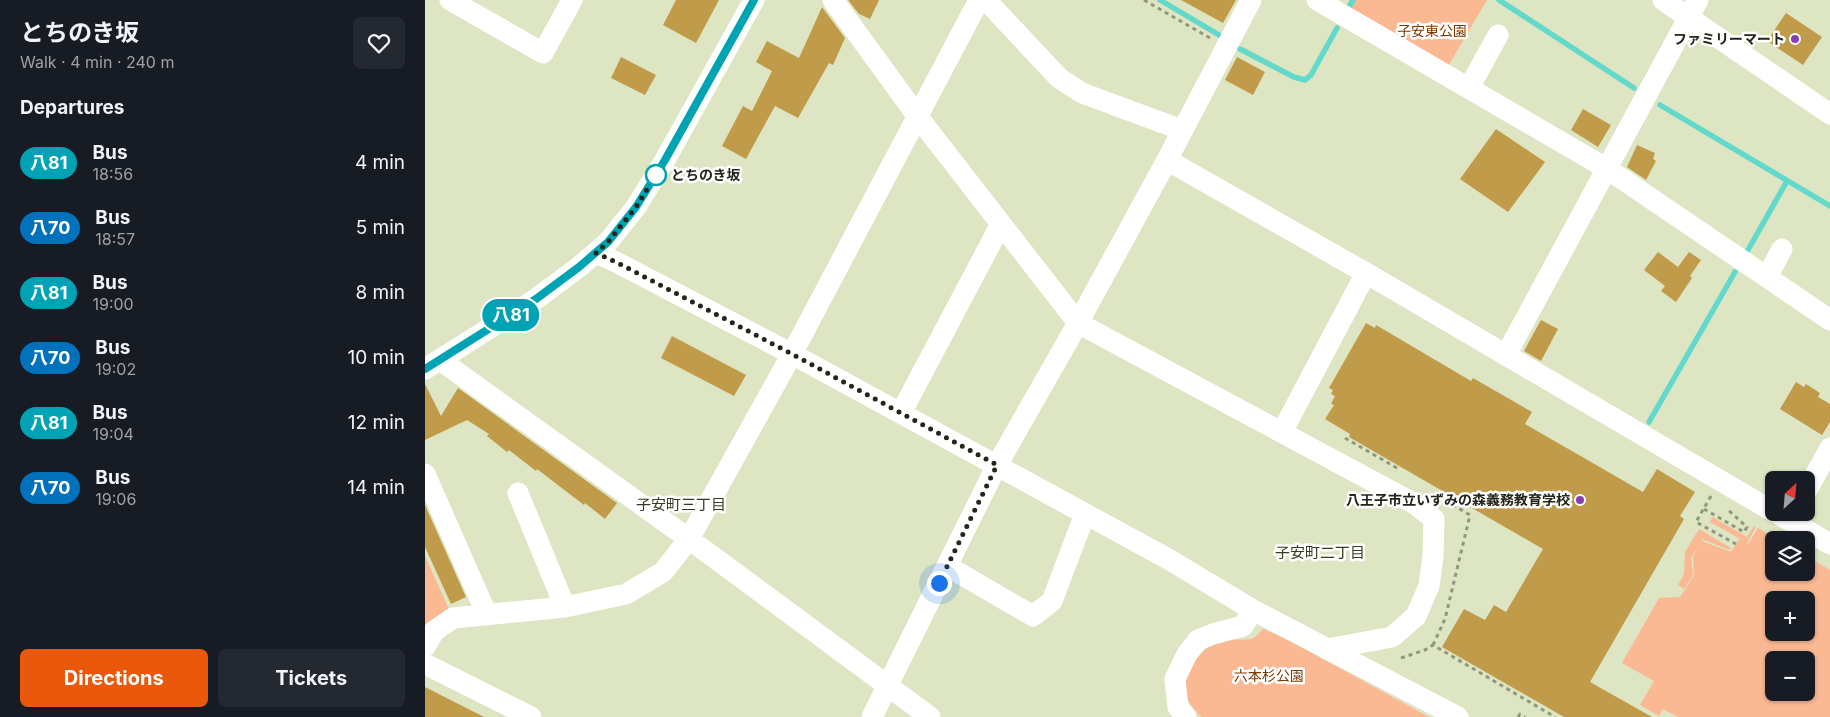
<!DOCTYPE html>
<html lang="en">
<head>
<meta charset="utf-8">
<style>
	body { margin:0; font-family:Inter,"Noto Sans JP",sans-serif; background:#242831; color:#f1f3f6; height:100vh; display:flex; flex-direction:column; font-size:19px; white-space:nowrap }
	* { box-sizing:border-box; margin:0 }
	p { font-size:16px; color:#9ea1a6 }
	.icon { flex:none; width:28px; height:28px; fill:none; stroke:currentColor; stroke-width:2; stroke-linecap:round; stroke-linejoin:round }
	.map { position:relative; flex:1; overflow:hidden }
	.sheet { display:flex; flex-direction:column; background:#171b24; width:425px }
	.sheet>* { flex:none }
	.badge { padding:0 10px; border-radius:16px; font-size:18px; line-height:32px }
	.needle { width:32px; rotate:26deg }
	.fabs { position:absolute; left:1340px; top:471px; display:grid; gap:10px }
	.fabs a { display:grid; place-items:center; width:50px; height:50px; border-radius:8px; background:#171b24; box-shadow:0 1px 4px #0004; font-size:25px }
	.you { position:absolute; width:25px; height:25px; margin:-12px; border:4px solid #fff; border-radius:50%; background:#1a73e8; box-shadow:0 0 0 8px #1a73e833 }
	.map>.badge { position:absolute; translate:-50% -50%; box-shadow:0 0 0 2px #fff }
	h2 { padding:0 20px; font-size:19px; line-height:45px }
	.round { display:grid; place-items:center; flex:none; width:52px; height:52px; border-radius:8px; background:#242831 }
	.summary { display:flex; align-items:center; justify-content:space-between; height:85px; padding:0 20px }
	h1 { font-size:24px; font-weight:700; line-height:38px }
	.action { display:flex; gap:10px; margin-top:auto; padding:10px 20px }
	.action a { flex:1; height:58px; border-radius:8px; background:#ea580c; color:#fff; font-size:20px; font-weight:700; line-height:58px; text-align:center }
	.action a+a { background:#242831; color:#f1f3f6 }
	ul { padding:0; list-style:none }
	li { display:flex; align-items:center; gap:15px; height:65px; padding:0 20px }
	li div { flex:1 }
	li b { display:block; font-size:19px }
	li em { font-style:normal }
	li .badge { min-width:55px; font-weight:700; text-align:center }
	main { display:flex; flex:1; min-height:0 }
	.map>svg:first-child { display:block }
	.green { fill:#fab893; fill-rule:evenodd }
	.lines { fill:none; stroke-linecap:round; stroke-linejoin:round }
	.stream { stroke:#62d9cb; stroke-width:5.5 }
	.building { fill:#c09b4a }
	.path { stroke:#91977d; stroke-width:3; stroke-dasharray:4 4; stroke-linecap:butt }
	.minor { stroke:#fff; stroke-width:21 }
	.line-casing { stroke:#fff; stroke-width:11 }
	.line { stroke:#00a3b4; stroke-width:8 }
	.walk { stroke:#232619; stroke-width:5; stroke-dasharray:0 9 }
	.poi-dot { fill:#853fb2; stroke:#fff; stroke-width:2 }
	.stop-dot { fill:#fff; stroke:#00a3b4; stroke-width:2.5 }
	.labels { text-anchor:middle; stroke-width:5; stroke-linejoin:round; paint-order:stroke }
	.park-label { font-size:14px; fill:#7c3801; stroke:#fff }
	.poi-label { font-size:14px; font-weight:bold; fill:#232619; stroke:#fff; text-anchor:end }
	.stop-label { font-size:14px; font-weight:bold; fill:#232619; stroke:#fff; text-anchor:start }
	.neighbourhood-label { font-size:15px; fill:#363c1f; stroke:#fff }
</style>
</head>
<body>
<main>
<section class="sheet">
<div class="summary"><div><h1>とちのき坂</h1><p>Walk · 4 min · 240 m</p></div><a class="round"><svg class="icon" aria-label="heart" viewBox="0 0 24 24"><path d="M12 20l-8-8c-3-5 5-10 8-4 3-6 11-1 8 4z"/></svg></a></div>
<h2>Departures</h2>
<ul>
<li><span class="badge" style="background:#00a3b4;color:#fff">八81</span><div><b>Bus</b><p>18:56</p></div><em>4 min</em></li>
<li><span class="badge" style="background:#0072bc;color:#fff">八70</span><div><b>Bus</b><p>18:57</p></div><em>5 min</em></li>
<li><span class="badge" style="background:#00a3b4;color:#fff">八81</span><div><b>Bus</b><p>19:00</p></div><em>8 min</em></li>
<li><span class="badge" style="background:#0072bc;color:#fff">八70</span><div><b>Bus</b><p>19:02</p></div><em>10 min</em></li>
<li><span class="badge" style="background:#00a3b4;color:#fff">八81</span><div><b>Bus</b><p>19:04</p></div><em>12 min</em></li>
<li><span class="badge" style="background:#0072bc;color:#fff">八70</span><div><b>Bus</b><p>19:06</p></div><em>14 min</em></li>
</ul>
<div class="action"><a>Directions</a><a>Tickets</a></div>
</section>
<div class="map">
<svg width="1405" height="717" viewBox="0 0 1405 717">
	<rect width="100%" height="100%" fill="#dde5c2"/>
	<!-- green -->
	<path class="green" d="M 928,0 L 1062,0 L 1019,73 L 919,16 Z
		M 1287,517 L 1322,537 L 1329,526 L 1331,527 L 1322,543 L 1323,544 L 1333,528 L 1353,540 L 1349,540 L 1349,572 L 1381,572 L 1381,556 L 1405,570 L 1405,717 L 1253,717 L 1238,709 L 1234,716 L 1215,705 L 1229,681 L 1197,663 L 1234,598 L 1255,597 L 1269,575 L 1268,557 L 1274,546 L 1266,558 L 1268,575 L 1259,589 L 1253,585 L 1259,574 L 1260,552 L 1274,529 L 1306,548 L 1304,550 L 1277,539 L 1277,541 L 1306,552 L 1314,539 L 1319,541 L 1285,522 ZM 1349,600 L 1381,600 L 1381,632 L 1349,632 ZM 1349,660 L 1381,660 L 1381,692 L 1349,692 Z
		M 0,556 L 27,616 L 0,642 Z
		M 838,629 L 863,640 L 1004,717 L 776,717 C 770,710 763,703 761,694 C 757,671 777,646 798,640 C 807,638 817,641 826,639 C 830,638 835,632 838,629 Z"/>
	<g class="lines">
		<!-- stream -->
		<path class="stream" d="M 735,0 L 794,35
			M 1074,0 L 1209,88
			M 922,10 L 928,0
			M 815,49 L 869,77 L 880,80 L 886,75 L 912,28
			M 1235,105 L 1405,206
			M 1323,250 L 1362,181
			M 1224,422 L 1310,272"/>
	</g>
	<!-- building -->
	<path class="building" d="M 251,0 L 294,0 L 271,43 L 238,25 Z
		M 423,0 L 454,0 L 445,19 L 434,14 Z
		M 756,0 L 811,0 L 798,23 Z
		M 397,7 L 420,38 L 408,65 L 404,63 L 373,118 L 350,106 L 321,159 L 297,146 L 318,106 L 327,111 L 347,71 L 331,62 L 342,41 L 374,58 Z
		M 1361,13 L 1397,37 L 1378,65 L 1342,41 Z
		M 196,57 L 231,75 L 220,95 L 186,78 Z
		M 812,57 L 840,72 L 828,95 L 800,80 Z
		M 1158,109 L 1186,125 L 1173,147 L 1146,130 Z
		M 1071,129 L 1120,162 L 1083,212 L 1035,179 Z
		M 1212,145 L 1230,153 L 1228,159 L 1231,161 L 1221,180 L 1202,167 Z
		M 1233,252 L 1253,267 L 1264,252 L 1276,260 L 1265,276 L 1267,278 L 1251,302 L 1236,291 L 1240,286 L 1219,270 Z
		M 1116,320 L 1133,329 L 1116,361 L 1099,351 Z
		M 941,323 L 950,328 L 951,325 L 1046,381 L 1048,378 L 1107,412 L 1100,424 L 1218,492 L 1232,469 L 1270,492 L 1255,516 L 1259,519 L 1165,682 L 1227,717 L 1139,717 L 1017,647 L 1039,609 L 1060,620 L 1069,605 L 1081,612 L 1118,549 L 924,437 L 925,434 L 900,419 L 909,405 L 906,404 L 910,396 L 906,394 L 908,390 L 904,388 Z
		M 247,336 L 321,375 L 309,396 L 236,358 Z
		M 1371,382 L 1379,387 L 1381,384 L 1395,393 L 1393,397 L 1405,404 L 1405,422 L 1397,435 L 1355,409 Z
		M 0,384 L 16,416 L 33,388 L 192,503 L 180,519 L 160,503 L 159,505 L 112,469 L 111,471 L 84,450 L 82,452 L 62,436 L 64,434 L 42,420 L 0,440 Z
		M 0,505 L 41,597 L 26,604 L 0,547 Z
		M 0,687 L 59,717 L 0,717 Z"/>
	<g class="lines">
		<!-- path -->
		<path class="path" d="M 719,0 L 785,38
			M 920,438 L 972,468 L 971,472
			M 1286,496 L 1271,522 L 1311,544
			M 1279,509 L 1319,532 L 1322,527 L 1302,509
			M 1008,645 L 1020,619 L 1045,515 L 1020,500
			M 976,658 L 1000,650 L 1008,645 L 1130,717
			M 1093,717 L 1095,714 L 1100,717"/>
		<!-- minor -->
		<path class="minor" d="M 25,0 L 118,53 L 147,0
			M 408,0 L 493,117 L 653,323 L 990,504 L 1009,519 L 1008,556 L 1004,586 L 991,616 L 967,637 L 902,649
			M 561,0 L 634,78 L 657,93 L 757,130
			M 892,0 L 1181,168 L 1405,320
			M 1238,0 L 1405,114
			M 1044,88 L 1073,35
			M 742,160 L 941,273 L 1349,512
			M 171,253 L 193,263 L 367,354 L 745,560 L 828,610 L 1033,717
			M 1342,277 L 1357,249
			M 1081,355 L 1273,0
			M 15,360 L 264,539 L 505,717
			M 0,369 L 111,299 L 154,267 L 183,242 L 211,207 L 240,160 L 329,0
			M 476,413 L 576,224
			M 857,432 L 941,273
			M 0,474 L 62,615
			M 1381,492 L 1405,448
			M 93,493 L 140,607
			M 1350,512 L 1405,544
			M 522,566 L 608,616 L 627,601 L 660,514
			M 0,647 L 9,631 L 28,618 L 140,607 L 201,594 L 238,572 L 264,539 L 367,354 L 554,0
			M 0,664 L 106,717
			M 447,717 L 572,465 L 653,323 L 742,160 L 826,0
			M 761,717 L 753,707 L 750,679 L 762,654 L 773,640 L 788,634 L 818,626 L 828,610"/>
	</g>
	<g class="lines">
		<defs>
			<path id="line" d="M 0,369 L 111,299 L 154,267 L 183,242 L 211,207 L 240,160 L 329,0"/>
		</defs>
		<!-- line casing -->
		<use href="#line" class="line-casing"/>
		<!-- line -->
		<use href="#line" class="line"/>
		<!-- walk -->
		<path class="walk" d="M 231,175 L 211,207 L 183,242 L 171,253 L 193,263 L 367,354 L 572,465 L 514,583"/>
	</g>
	<!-- markers -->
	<g class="poi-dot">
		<circle cx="1370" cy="39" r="5"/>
		<circle cx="1155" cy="500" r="5"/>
	</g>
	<circle class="stop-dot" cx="231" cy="175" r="10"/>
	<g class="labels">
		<!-- park labels -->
		<g class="park-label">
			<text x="1007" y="36">子安東公園</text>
			<text x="844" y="681">六本杉公園</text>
		</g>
		<!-- poi labels -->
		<g class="poi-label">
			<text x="1360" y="44">ファミリーマート</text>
			<text x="1145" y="505">八王子市立いずみの森義務教育学校</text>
		</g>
		<!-- stop labels -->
		<g class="stop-label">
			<text x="246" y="180">とちのき坂</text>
		</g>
		<!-- neighbourhood labels -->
		<g class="neighbourhood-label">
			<text x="256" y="510">子安町三丁目</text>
			<text x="895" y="558">子安町二丁目</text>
		</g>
	</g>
</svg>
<div class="fabs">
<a><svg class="needle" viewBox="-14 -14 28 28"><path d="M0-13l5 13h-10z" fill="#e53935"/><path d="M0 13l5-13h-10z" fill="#9ea1a6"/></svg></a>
<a><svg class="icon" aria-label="layers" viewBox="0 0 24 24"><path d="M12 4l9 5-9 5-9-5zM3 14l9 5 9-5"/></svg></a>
<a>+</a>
<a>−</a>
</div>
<div class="you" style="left:514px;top:583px"></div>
<b class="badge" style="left:86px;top:315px;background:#00a3b4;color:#fff">八81</b>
</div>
</main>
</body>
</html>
